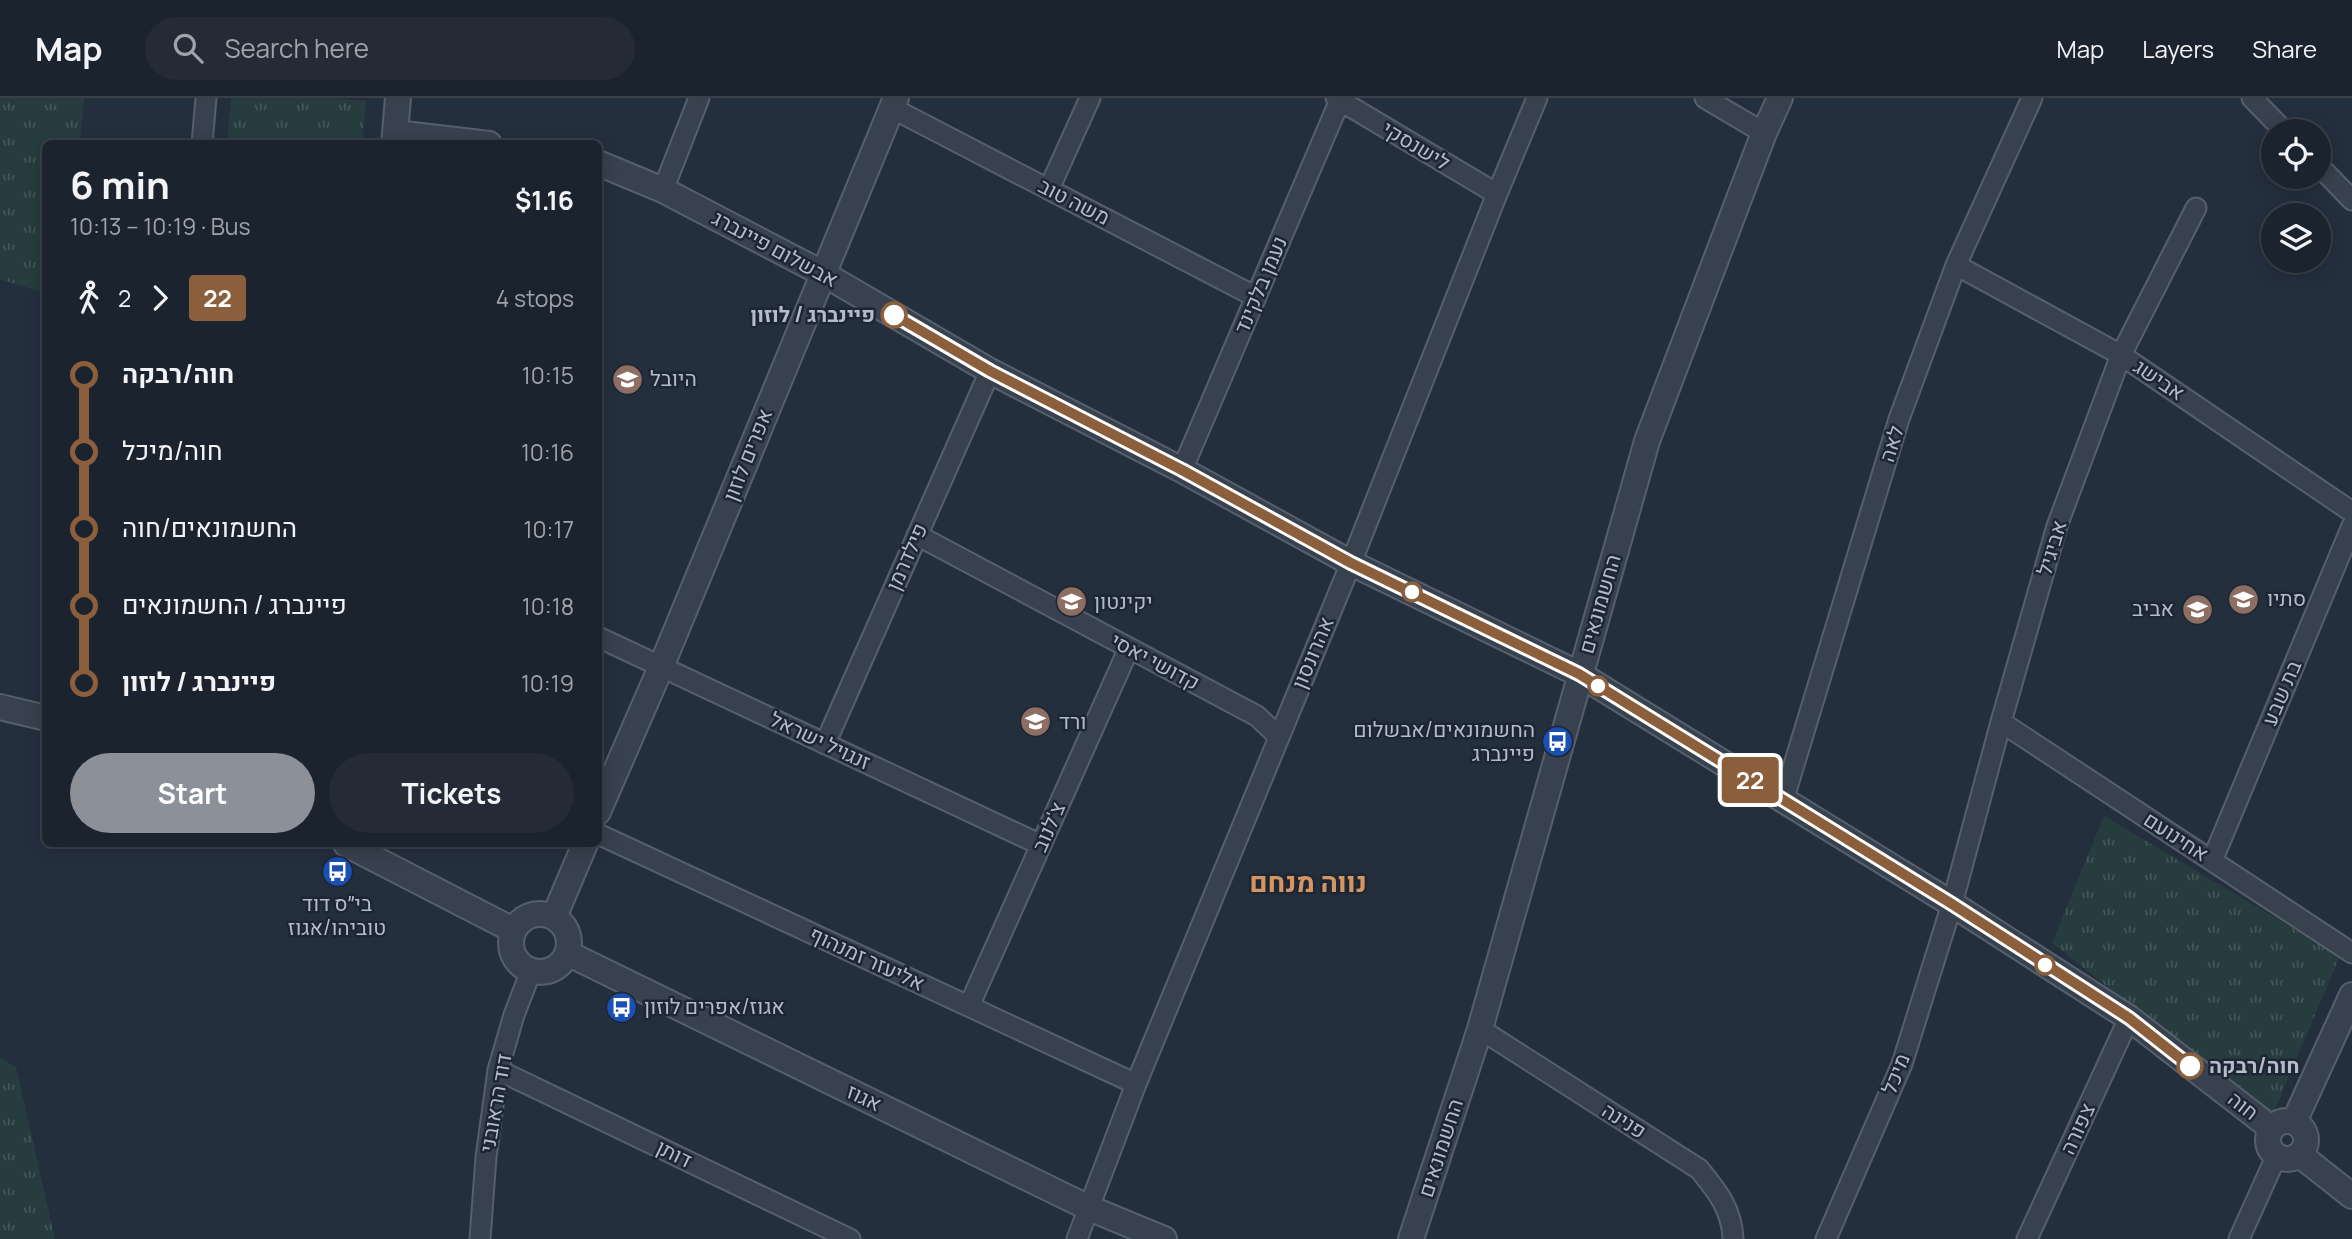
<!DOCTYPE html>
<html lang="en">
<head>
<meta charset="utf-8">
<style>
	body { margin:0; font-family:Manrope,Heebo,sans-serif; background:#242b36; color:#f1f3f6; height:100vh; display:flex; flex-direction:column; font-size:26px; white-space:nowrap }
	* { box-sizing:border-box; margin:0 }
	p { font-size:23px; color:#a0a4aa }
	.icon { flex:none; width:38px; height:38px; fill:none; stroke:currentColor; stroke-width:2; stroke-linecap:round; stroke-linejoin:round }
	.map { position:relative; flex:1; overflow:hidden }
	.sheet { position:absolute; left:42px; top:42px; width:560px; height:707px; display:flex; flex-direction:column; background:#1b232e; border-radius:10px; box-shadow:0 4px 18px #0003,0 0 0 2px #39404a }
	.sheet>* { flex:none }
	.badge { padding:0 14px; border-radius:5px; font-size:24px; line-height:46px }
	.tools { position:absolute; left:2261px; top:21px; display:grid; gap:14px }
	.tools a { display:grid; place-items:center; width:70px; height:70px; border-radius:50%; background:#1b232e; box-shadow:0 4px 18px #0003,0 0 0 2px #39404a; font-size:35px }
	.map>.badge { position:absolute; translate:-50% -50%; box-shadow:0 0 0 4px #fff }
	.legs { display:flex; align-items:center; gap:10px; height:77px; padding:0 28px; font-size:23px }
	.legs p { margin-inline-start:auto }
	.head { display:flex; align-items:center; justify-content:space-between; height:119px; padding:0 28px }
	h1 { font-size:38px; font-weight:700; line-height:52px }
	.cta { display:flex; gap:14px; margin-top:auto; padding:14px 28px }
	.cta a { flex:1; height:80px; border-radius:42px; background:#8c9099; color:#fff; font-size:28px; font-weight:700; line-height:80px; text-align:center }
	.cta a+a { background:#242b36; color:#f1f3f6 }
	ul { padding:0 28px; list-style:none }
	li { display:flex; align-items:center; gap:24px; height:77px; font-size:26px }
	li i { display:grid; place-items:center; width:10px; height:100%; margin:0 9px; background:currentColor }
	li i::after { content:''; width:18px; height:18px; margin:-9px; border:5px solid; border-radius:50%; background:#1b232e }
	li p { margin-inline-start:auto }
	li:first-child i { background:linear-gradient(#0000 50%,currentColor 0) }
	li:last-child i { background:linear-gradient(currentColor 50%,#0000 0) }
	header { display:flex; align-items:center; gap:42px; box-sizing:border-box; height:98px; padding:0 35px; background:#1b232e; border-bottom:2px solid #39404a }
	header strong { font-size:33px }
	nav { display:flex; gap:38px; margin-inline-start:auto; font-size:24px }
	.search { width:490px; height:63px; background:#242b36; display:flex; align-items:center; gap:18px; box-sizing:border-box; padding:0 24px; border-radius:38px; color:#a0a4aa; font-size:26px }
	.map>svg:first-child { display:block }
	.park { fill:url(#park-tufts) }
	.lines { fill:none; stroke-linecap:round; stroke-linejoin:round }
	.minor-casing { stroke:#565f6c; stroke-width:23 }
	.tertiary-casing { stroke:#565f6c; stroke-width:28 }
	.minor { stroke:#38414e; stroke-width:19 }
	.tertiary { stroke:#38414e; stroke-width:24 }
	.line-1-casing { stroke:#fff; stroke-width:16 }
	.line-1 { stroke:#8b5e3c; stroke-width:10 }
	.stop-1-dot { fill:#fff; stroke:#8b5e3c; stroke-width:3.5 }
	.labels { text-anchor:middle; stroke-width:5; stroke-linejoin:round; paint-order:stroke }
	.street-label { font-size:21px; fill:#b4bcc9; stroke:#1d2633 }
	.stop-label { font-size:21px; font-weight:bold; fill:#b4bcc9; stroke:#1d2633; text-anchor:end }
	.poi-label { font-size:21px; fill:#b4bcc9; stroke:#1d2633; text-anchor:start }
	.district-label { font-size:28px; font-weight:bold; fill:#d59563; stroke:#1d2633 }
</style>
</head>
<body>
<header>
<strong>Map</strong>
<div class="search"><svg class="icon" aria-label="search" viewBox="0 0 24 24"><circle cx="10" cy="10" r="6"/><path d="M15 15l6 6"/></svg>Search here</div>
<nav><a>Map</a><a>Layers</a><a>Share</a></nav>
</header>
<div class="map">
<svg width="2352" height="1141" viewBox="0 0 2352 1141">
	<defs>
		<pattern id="park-tufts" width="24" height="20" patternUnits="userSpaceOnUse" patternTransform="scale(1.75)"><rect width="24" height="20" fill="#263c3f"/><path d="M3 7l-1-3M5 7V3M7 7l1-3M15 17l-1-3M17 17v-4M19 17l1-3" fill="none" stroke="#435659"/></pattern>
	</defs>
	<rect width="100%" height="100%" fill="#242f3e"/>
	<!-- park -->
	<path class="park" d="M 0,0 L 84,0 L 80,45 L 46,46 L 45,195 L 0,181 Z
		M 231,0 L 331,0 L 366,3 L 362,45 L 227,45 Z
		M 2104,718 L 2340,858 L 2272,1019 L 2052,845 Z
		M 0,960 L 16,969 L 55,1141 L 0,1141 Z"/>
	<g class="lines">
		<defs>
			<path id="minor" d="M 1336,0 L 1497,96
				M 1705,0 L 1764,35
				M 2252,0 L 2284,33
				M 892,10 L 1256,199
				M 202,46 L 206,0
				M 2319,68 L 2352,102
				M 1049,91 L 1090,0
				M 663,92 L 699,0
				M 1956,167 L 2121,257 L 2352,414
				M 1182,372 L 1340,2
				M 917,437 L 1257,618 L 1278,638
				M 598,539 L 1041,747
				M 2001,624 L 2352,855
				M 825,646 L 990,273
				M 1783,703 L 1899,321 L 1956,167 L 2032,0
				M 598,736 L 1136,986
				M 2212,763 L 2352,428
				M 969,908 L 1129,550
				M 1480,931 L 1699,1071 C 1717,1093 1732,1111 1733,1141
				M 498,972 L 850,1141
				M 480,1141 L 486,1059 L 498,972 L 514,917 L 531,873
				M 1077,1141 L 1136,986 L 1351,465 L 1497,96 L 1537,0
				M 1826,1141 L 1902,966 L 1952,806 L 2001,624 L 2057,428 L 2121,257 L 2196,110
				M 2027,1141 L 2129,920
				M 2239,1141 L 2276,1059"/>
			<path id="tertiary" d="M 395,35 L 489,46
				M 394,46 L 398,0
				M 598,65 L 663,92 L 822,175 L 990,273 L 1182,372 L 1351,465 L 1579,576 L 1952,806 L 2129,920 L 2271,1030
				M 0,609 L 46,620
				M 598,714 L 661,569 L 896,0
				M 346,746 L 513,832
				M511 845a29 29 0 1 1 58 0a29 29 0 1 1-58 0Z
				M 554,819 L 585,746
				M 567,855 L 1089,1110 L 1164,1141
				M2268 1042a19 19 0 1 1 38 0a19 19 0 1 1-38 0Z
				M 2294,1024 L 2352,897
				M 2300,1057 L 2352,1098
				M 1411,1141 L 1480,931 L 1647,343 L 1764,35 L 1780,0"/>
		</defs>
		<!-- minor casing -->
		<use href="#minor" class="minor-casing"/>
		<!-- tertiary casing -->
		<use href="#tertiary" class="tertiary-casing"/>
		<!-- minor -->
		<use href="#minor" class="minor"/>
		<!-- tertiary -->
		<use href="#tertiary" class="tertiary"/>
	</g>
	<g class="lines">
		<defs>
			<path id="line-1" d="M 894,217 L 990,273 L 1182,372 L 1351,465 L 1579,576 L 1952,806 L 2129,920 L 2190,968"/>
		</defs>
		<!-- line-1 casing -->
		<use href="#line-1" class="line-1-casing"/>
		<!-- line-1 -->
		<use href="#line-1" class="line-1"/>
	</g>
	<!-- icons -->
	<defs>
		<symbol id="school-disc" viewBox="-11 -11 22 22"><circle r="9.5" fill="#8d6e63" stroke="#1d2633"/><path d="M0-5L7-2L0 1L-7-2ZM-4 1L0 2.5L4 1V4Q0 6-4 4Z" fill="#fff"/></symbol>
		<symbol id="bus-disc" viewBox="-11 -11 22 22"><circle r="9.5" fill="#1a4fb4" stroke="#1d2633"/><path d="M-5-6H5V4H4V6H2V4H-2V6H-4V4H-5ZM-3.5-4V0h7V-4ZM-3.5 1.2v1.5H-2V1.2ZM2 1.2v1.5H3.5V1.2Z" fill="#fff"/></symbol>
	</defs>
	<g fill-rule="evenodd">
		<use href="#school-disc" x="610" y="264" width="35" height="35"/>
		<use href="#school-disc" x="2226" y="484" width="35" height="35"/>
		<use href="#school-disc" x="1054" y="486" width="35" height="35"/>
		<use href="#school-disc" x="2180" y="494" width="35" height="35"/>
		<use href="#school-disc" x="1018" y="606" width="35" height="35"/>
		<use href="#bus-disc" x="1540" y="626" width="35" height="35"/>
		<use href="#bus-disc" x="320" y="756" width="35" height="35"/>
		<use href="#bus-disc" x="604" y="892" width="35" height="35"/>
	</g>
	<!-- markers -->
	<g class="stop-1-dot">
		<circle cx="894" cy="217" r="12"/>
		<circle cx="1412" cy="494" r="9"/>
		<circle cx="1598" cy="588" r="9"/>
		<circle cx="2045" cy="867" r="9"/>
		<circle cx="2190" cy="968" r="12"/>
	</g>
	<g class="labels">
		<!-- street labels -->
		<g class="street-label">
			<text transform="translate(1416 48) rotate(31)" y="7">לישנסקי</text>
			<text transform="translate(1074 104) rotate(27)" y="7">משה טוב</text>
			<text transform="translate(775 151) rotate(28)" y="7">אבשלום פיינברג</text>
			<text transform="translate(1261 187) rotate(-67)" y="7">נעמן בלקינד</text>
			<text transform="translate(2159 282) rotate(34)" y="7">אבישג</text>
			<text transform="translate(1892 346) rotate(-73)" y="7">לאה</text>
			<text transform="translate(748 357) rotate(-68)" y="7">אפרים לוזון</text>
			<text transform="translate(2052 450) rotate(-73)" y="7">אביגיל</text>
			<text transform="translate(907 459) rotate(-66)" y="7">פילדרמן</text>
			<text transform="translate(1600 506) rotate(-74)" y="7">החשמונאים</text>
			<text transform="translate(1313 555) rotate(-67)" y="7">אהרונסון</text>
			<text transform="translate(1155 564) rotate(28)" y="7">קדושי יאסי</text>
			<text transform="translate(2282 595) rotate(-67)" y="7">בת שבע</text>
			<text transform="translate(820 643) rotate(25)" y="7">זנגויל ישראל</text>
			<text transform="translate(1049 729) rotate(-66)" y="7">צ'לנוב</text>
			<text transform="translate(2176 739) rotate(33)" y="7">אחינועם</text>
			<text transform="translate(867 861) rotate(25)" y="7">אליעזר זמנהוף</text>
			<text transform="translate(1896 976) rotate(-68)" y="7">מיכל</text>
			<text transform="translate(864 1000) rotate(26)" y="7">אגוז</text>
			<text transform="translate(496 1005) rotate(-80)" y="7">דוד הראובני</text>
			<text transform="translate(2243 1008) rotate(38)" y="7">חוה</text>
			<text transform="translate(1624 1023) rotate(32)" y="7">פנינה</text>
			<text transform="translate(2078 1031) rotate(-65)" y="7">צפורה</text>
			<text transform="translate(1441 1050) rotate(-72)" y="7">החשמונאים</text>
			<text transform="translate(674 1056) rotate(26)" y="7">דותן</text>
		</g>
		<!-- stop labels -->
		<g class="stop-label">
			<text x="875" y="224">פיינברג / לוזון</text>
			<text x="2209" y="975" text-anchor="start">חוה/רבקה</text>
		</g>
		<!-- poi labels -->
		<g class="poi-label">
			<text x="650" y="288">היובל</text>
			<text x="2267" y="508">סתיו</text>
			<text x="1094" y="511">יקינטון</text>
			<text x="2174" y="518" text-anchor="end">אביב</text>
			<text x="1059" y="631">ורד</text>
			<text x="1535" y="639" text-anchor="end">החשמונאים/אבשלום<tspan x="1535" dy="24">פיינברג</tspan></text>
			<text x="337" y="813" text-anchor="middle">בי״ס דוד<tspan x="337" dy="24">טוביהו/אגוז</tspan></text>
			<text x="644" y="916">אגוז/אפרים לוזון</text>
		</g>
		<!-- district labels -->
		<g class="district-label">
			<text x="1308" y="794">נווה מנחם</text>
		</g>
	</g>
</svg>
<div class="tools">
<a><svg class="icon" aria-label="locate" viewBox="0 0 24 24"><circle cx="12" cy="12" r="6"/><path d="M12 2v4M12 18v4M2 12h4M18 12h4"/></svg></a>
<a><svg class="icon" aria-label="layers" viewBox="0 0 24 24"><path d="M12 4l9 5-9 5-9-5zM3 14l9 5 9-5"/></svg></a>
</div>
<b class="badge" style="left:1750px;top:682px;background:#8b5e3c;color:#fff">22</b>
<section class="sheet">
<div class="head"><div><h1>6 min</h1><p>10:13 – 10:19 · Bus</p></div><b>$1.16</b></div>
<div class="legs"><svg class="icon" aria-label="walk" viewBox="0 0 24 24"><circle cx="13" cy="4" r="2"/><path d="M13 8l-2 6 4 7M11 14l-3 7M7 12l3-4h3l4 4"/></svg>2<svg class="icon" aria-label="forward" viewBox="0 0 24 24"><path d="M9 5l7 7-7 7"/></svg><b class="badge" style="background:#8b5e3c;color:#fff">22</b><p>4 stops</p></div>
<ul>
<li><i style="color:#8b5e3c"></i><b>חוה/רבקה</b><p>10:15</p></li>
<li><i style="color:#8b5e3c"></i><span>חוה/מיכל</span><p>10:16</p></li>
<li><i style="color:#8b5e3c"></i><span>החשמונאים/חוה</span><p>10:17</p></li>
<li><i style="color:#8b5e3c"></i><span>פיינברג / החשמונאים</span><p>10:18</p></li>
<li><i style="color:#8b5e3c"></i><b>פיינברג / לוזון</b><p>10:19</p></li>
</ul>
<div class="cta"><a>Start</a><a>Tickets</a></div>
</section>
</div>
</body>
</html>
